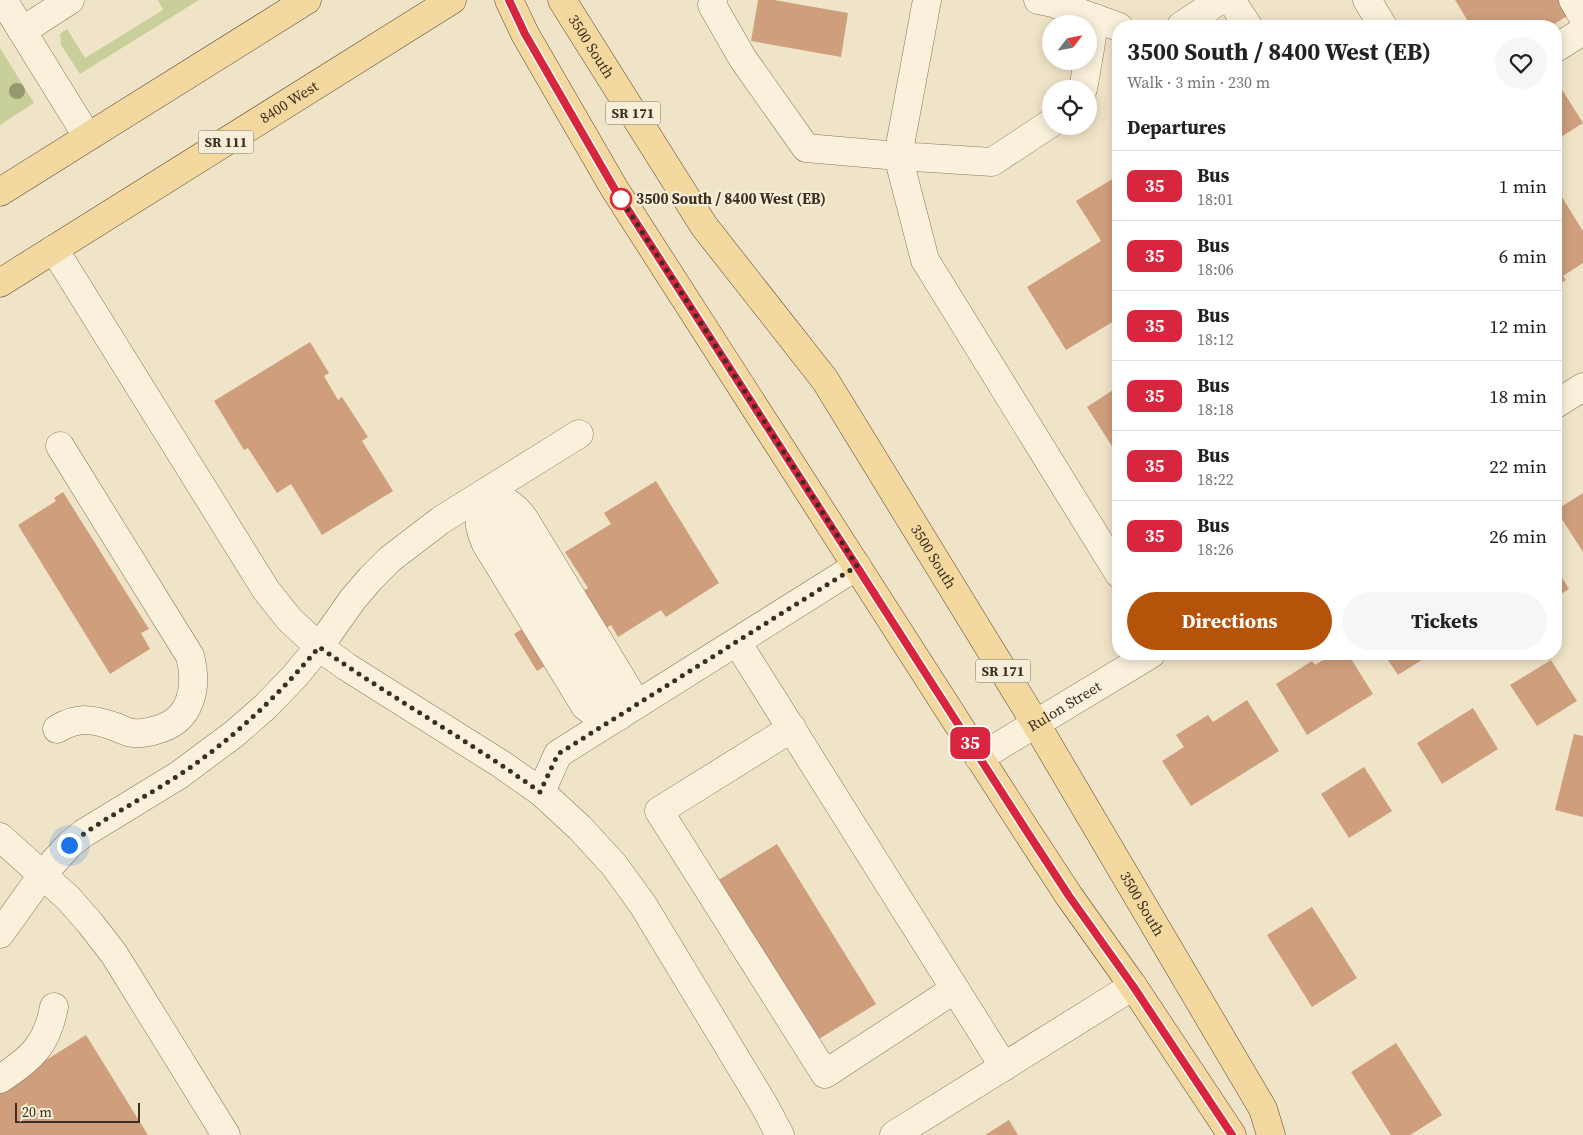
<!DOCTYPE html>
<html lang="en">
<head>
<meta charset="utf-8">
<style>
	body { margin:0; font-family:"Source Serif 4",serif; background:#f6f6f6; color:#222; height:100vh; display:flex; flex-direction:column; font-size:19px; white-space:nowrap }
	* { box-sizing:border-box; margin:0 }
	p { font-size:16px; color:#767676 }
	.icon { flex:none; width:28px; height:28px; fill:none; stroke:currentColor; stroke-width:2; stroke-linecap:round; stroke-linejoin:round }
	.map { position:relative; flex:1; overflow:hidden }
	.sheet { position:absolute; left:1112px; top:20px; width:450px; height:640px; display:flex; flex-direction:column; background:#fff; border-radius:20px; box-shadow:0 2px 12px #0003 }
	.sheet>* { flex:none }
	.badge { padding:0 10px; border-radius:8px; font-size:18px; line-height:32px }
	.needle { width:32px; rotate:58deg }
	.buttons { position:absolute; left:1042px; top:15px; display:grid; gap:10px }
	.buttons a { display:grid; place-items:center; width:55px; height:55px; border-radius:50%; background:#fff; box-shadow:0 2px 12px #0003; font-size:25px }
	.scale { position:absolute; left:15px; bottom:12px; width:125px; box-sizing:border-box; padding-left:5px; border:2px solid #3d2e20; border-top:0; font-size:14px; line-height:18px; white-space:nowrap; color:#3d2e20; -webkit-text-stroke:4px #f7eed8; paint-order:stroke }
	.you { position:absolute; width:25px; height:25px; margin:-12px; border:4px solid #fff; border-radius:50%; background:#1a73e8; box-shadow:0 0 0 8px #1a73e833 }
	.map>.badge { position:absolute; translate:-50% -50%; box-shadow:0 0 0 2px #fff }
	h2 { padding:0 15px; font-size:19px; line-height:45px }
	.round { display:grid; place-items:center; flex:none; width:52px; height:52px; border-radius:26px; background:#f6f6f6 }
	.headline { display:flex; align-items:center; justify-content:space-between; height:85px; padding:0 15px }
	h1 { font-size:24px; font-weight:700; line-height:38px }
	.button { display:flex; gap:10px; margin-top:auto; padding:10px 15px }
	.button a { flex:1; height:58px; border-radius:30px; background:#b45309; color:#fff; font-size:20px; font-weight:700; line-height:58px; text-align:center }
	.button a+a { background:#f6f6f6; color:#222 }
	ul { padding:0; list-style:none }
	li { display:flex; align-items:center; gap:15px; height:70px; padding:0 15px; border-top:1px solid #e0e0e0 }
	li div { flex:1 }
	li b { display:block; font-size:19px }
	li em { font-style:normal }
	li .badge { min-width:55px; font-weight:700; text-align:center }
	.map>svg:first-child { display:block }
	.green { fill:#c9cf9b }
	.building { fill:#cf9f7d }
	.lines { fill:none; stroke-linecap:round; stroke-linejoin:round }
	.minor-casing { stroke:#8d765c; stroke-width:29 }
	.major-casing { stroke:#5b4430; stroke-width:29 }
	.minor { stroke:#faf1dc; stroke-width:28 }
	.major { stroke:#f3d9a0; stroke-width:28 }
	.tree { fill:#96986f }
	.line-casing { stroke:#fff; stroke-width:11 }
	.line { stroke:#d7263d; stroke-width:8 }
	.walk { stroke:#3d2e20; stroke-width:5; stroke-dasharray:0 9 }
	.stop-dot { fill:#fff; stroke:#d7263d; stroke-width:2.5 }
	.labels { text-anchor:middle; stroke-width:4.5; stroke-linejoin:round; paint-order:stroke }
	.shield { fill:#f7eed8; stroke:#756857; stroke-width:1 }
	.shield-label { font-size:14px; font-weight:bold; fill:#3d2e20 }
	.street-label { font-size:15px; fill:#3d2e20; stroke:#f7eed8 }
	.stop-label { font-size:15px; font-weight:bold; fill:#3d2e20; stroke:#f7eed8; text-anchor:start }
</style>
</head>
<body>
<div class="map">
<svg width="1583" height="1135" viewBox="0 0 1583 1135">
	<rect width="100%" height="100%" fill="#f0e4c8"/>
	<!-- green -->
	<path class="green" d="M 158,0 L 199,0 L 80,74 L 61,45 L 60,34 L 67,29 L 85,58 L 163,10 Z
		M 0,48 L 34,103 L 0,125 Z"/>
	<!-- building -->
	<path class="building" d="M 758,0 L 774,0 L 848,13 L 841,57 L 751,41 Z
		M 1455,0 L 1560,0 L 1569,15 L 1551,26 L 1471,26 Z
		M 1558,83 L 1583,123 L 1556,140 L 1556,85 Z
		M 1119,175 L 1119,318 L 1066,350 L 1027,287 L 1101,241 L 1076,201 Z
		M 1560,194 L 1583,231 L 1583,263 L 1563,276 L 1566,280 L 1556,286 L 1556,196 Z
		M 310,342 L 329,373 L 324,376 L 338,400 L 342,397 L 368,437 L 362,441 L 393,491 L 322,535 L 291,484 L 277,493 L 248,448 L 244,450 L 214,401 Z
		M 1119,386 L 1119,448 L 1115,451 L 1087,407 Z
		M 656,481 L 719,583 L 666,617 L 661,610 L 618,637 L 611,625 L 537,671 L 514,634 L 588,588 L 565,552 L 611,524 L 604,513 Z
		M 63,492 L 149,629 L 141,633 L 150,649 L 110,674 L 18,525 L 56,501 L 54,498 Z
		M 1583,493 L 1583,552 L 1556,510 Z
		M 1556,568 L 1569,589 L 1556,597 Z
		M 1333,654 L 1348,654 L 1373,694 L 1307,735 L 1276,684 L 1312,661 L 1315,665 Z
		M 1384,654 L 1431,654 L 1398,675 Z
		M 1551,660 L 1577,701 L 1537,726 L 1510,685 Z
		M 1247,700 L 1279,751 L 1191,806 L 1162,761 L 1184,747 L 1176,735 L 1208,715 L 1213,722 Z
		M 1473,708 L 1498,749 L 1442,784 L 1417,743 Z
		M 1574,734 L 1583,736 L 1583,817 L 1555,810 Z
		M 1364,767 L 1392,811 L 1349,838 L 1321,794 Z
		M 777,844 L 876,1004 L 819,1039 L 761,946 L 754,950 L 712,884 Z
		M 1312,907 L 1357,978 L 1312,1007 L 1267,935 Z
		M 86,1035 L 148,1135 L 0,1135 L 0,1089 Z
		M 1396,1043 L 1442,1115 L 1410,1135 L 1391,1135 L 1351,1072 Z
		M 1009,1120 L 1018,1135 L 985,1135 Z"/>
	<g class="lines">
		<defs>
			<g id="minor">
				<path d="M 3,0 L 87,136"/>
				<path d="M 713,0 L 712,5 L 743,59 L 806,148 L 898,156 L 925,260 L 1119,574"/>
				<path d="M 927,0 L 898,156 L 992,162 L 1051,123"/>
				<path d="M 1038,0 L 1053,3 L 1119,27"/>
				<path d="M 1231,0 L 1248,26"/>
				<path d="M 1367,0 L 1383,26"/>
				<path d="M 1573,0 L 1583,17"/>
				<path d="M 1181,26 L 1220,0"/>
				<path d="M 22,31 L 70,0"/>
				<path d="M 1556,48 L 1583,31"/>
				<path d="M 1089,55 L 1095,18"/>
				<path d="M 1083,89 L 1088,61"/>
				<path d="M 54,249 L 266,590 L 289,619 L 319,647 L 347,667 L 501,764 L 541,792 L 580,828 L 614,865 L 643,905 L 764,1105 L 780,1135"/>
				<path d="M 1556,404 L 1583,387"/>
				<path d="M 483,494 C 502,497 514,504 525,520 L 628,689 L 625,708 L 619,716 C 604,718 596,715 585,706 L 486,544 C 478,527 477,513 483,494 Z"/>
				<path d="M 483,494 L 619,716"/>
				<path d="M 737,642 L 1004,1067"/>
				<path d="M 792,728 L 659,811 L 825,1074 L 955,989"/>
				<path d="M 57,729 C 79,716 93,719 116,727 C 121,729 128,733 134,733 C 141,734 149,732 156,730 C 192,721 198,687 190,656 L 60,446"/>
				<path id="s1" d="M 979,758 L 1151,654"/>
				<path d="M 541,792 L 558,754 L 857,566"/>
				<path d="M 0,837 L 68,898 L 90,923 L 114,954 L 226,1135"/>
				<path d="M 0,934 L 43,874 L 69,845 L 84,833 L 179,775 L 234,734 L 265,707 L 294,677 L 319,647 L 353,599 L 371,578 L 390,559 L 441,520 L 579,434"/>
				<path d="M 0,1079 C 31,1059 47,1045 54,1007"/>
				<path d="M 894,1135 L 1133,986"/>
			</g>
			<g id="major">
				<path d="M 509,0 L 525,34 L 614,188 L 1024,827 L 1069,896 L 1133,986 L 1232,1135"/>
				<path id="s2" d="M 562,0 L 704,226 L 825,380 L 1036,724 L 1263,1109 L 1271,1135"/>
				<path d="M 0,192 L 307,0"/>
				<path id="s3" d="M 0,283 L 452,0"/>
			</g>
		</defs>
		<!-- minor casing -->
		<use href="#minor" class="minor-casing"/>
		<!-- major casing -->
		<use href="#major" class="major-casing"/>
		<!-- minor -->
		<use href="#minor" class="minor"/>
		<!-- major -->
		<use href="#major" class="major"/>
	</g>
	<!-- trees -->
	<circle class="tree" cx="17" cy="91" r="8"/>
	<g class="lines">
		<defs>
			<path id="line" d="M 509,0 L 525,34 L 614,188 L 1024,827 L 1069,896 L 1133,986 L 1232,1135"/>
		</defs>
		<!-- line casing -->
		<use href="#line" class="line-casing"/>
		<!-- line -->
		<use href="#line" class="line"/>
		<!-- walk -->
		<path class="walk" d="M 69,845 C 103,818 143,799 179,775 C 232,740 278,696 319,647 C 392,698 469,741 540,792 L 558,754 L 857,566 L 621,199"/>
	</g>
	<!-- markers -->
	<circle class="stop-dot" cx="621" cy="199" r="10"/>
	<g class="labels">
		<!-- shield labels -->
		<g class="shield">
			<rect x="605.5" y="101.5" width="55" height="23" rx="4"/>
			<rect x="198.5" y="130.5" width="55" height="23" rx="4"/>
			<rect x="975.5" y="659.5" width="55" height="23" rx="4"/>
		</g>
		<g class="shield-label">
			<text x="633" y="118">SR 171</text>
			<text x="226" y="147">SR 111</text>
			<text x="1003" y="676">SR 171</text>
		</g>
		<!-- street labels -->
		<g class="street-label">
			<text dy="5" stroke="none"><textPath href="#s2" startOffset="55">3500 South</textPath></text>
			<text dy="5" stroke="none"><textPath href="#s3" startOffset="341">8400 West</textPath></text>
			<text dy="5" stroke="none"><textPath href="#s2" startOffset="670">3500 South</textPath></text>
			<text dy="5" stroke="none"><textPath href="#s1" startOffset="100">Rulon Street</textPath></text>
			<text dy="5" stroke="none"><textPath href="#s2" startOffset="1075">3500 South</textPath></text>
		</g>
		<!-- stop labels -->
		<g class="stop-label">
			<text x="636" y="204">3500 South / 8400 West (EB)</text>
		</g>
	</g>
</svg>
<div class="buttons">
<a><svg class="needle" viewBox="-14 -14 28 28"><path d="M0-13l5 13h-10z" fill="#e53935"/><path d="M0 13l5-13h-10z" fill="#767676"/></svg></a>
<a><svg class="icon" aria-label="locate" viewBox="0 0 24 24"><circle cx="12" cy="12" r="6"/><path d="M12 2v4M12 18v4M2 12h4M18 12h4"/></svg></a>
</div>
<div class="scale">20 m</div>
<div class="you" style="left:69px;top:845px"></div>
<b class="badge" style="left:970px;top:743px;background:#d7263d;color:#fff">35</b>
<section class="sheet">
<div class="headline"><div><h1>3500 South / 8400 West (EB)</h1><p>Walk · 3 min · 230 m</p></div><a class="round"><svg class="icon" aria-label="heart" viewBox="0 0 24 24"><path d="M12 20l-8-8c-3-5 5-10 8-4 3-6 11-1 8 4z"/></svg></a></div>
<h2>Departures</h2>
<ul>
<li><span class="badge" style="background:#d7263d;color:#fff">35</span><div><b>Bus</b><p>18:01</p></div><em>1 min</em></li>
<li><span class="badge" style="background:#d7263d;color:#fff">35</span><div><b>Bus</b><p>18:06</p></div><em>6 min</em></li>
<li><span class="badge" style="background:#d7263d;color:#fff">35</span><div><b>Bus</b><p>18:12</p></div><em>12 min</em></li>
<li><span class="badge" style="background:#d7263d;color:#fff">35</span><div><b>Bus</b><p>18:18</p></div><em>18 min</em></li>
<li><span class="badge" style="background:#d7263d;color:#fff">35</span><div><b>Bus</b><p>18:22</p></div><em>22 min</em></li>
<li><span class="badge" style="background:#d7263d;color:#fff">35</span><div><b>Bus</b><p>18:26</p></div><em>26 min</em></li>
</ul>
<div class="button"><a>Directions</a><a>Tickets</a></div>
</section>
</div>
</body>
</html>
